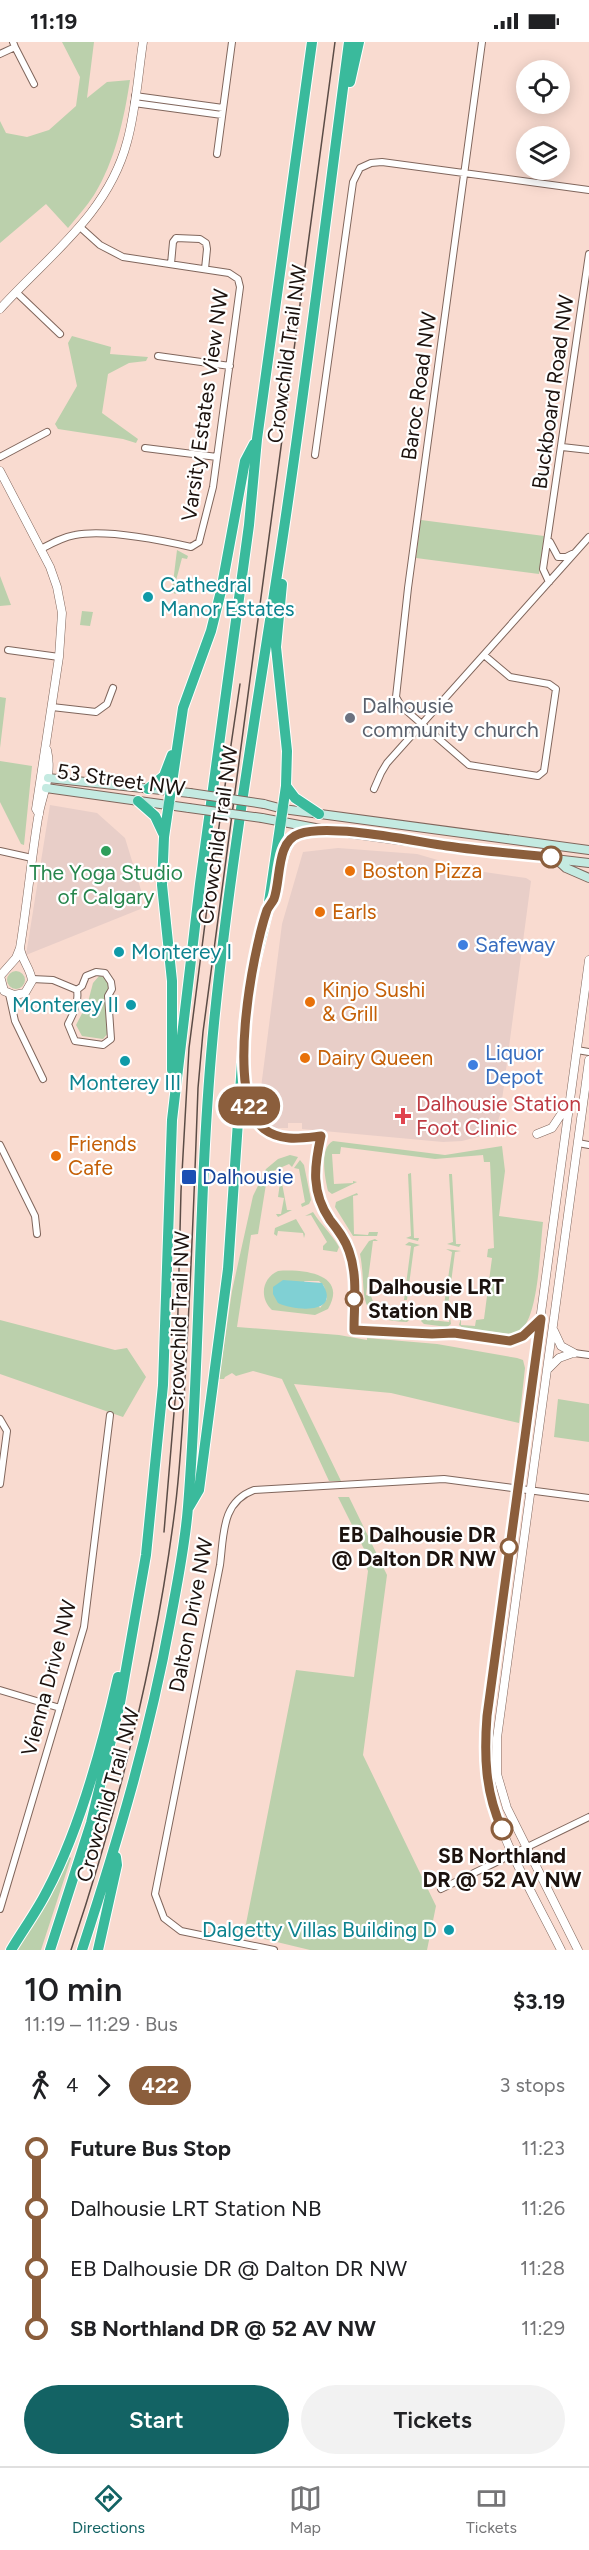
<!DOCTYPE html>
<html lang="en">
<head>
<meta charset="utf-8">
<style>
	body { margin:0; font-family:Figtree,sans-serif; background:#f2f2f2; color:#202124; height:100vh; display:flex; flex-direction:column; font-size:22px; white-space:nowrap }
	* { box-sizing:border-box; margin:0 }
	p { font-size:20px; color:#757577 }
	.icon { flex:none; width:33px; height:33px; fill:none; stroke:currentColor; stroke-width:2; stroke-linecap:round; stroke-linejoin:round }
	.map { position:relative; height:1908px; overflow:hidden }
	.drawer { display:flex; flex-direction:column; background:#fff; flex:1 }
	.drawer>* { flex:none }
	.badge { padding:0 12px; border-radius:20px; font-size:21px; line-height:39px }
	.fabs { position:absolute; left:516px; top:18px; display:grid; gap:12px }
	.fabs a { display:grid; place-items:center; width:54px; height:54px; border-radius:50%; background:#fff; box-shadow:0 3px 15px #0003; font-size:30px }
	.map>.badge { position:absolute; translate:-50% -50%; box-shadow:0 0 0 3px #fff }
	.legs { display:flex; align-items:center; gap:9px; height:66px; padding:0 24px; font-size:20px }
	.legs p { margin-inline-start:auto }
	.head { display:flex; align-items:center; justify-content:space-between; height:102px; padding:0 24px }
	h1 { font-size:33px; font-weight:600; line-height:45px }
	.action { display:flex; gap:12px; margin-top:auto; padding:12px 24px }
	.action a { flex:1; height:69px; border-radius:36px; background:#136364; color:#fff; font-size:24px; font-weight:600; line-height:69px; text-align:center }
	.action a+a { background:#f2f2f2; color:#202124 }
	ul { padding:0 24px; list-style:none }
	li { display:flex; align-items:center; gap:21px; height:60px; font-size:22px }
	li i { display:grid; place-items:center; width:9px; height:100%; margin:0 8px; background:currentColor }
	li i::after { content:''; width:15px; height:15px; margin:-8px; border:4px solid; border-radius:50%; background:#fff }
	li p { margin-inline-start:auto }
	li:first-child i { background:linear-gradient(#0000 50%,currentColor 0) }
	li:last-child i { background:linear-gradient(currentColor 50%,#0000 0) }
	.status { display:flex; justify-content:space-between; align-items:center; height:42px; padding:0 30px; background:#fff; direction:ltr }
	.status svg { height:16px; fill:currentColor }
	.dock { display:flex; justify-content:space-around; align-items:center; height:84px; border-top:2px solid #e0e0e0; background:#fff; font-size:16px; color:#757577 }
	.dock a { display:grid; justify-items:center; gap:3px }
	.dock .active { color:#136364 }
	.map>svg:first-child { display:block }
	.commercial { fill:#e8cec8 }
	.green { fill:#bbd0ac; fill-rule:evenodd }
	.water { fill:#80d0d4 }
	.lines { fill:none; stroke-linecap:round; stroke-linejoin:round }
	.minor-casing { stroke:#80665c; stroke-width:8 }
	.tertiary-casing { stroke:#80665c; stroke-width:9 }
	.secondary-casing { stroke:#80665c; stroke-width:10 }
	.motorway-casing { stroke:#fff; stroke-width:12 }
	.minor { stroke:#fff; stroke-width:6 }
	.tertiary { stroke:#fff; stroke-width:8 }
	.secondary { stroke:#c4eae1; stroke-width:8 }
	.motorway { stroke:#3aba9c; stroke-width:10 }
	.tram { stroke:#5b4c46; stroke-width:1.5 }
	.secondary-bridge-casing { stroke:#80665c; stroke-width:10; stroke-linecap:butt }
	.secondary-bridge { stroke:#c4eae1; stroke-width:8 }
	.line-1-casing { stroke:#fff; stroke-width:14 }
	.line-1 { stroke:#8b5e3c; stroke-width:9 }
	.culture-dot { fill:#0f9aa8; stroke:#fff; stroke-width:2 }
	.worship-dot { fill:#6b7280; stroke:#fff; stroke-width:2 }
	.leisure-dot { fill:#2e9e5b; stroke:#fff; stroke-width:2 }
	.stop-1-dot { fill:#fff; stroke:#8b5e3c; stroke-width:3 }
	.food-dot { fill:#e8710a; stroke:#fff; stroke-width:2 }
	.shop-dot { fill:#3f7fe0; stroke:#fff; stroke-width:2 }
	.health-dot { fill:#e0444e; stroke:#fff; stroke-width:2 }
	.transit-dot { fill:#1a4fb4; stroke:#fff; stroke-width:2 }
	.labels { text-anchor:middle; stroke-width:4.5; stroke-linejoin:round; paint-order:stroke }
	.street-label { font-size:21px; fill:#1c120e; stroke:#fff }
	.culture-label { font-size:21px; fill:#0d838f; stroke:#fff; text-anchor:start }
	.worship-label { font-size:21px; fill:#5b616d; stroke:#fff; text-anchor:start }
	.food-label { font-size:21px; fill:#c56008; stroke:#fff; text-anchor:start }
	.leisure-label { font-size:21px; fill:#27864d; stroke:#fff }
	.shop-label { font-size:21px; fill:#366cbe; stroke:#fff; text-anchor:start }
	.health-label { font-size:21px; fill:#be3a42; stroke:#fff; text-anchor:start }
	.transit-label { font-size:21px; fill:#164399; stroke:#fff; text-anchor:start }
	.stop-label { font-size:21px; font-weight:bold; fill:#1c120e; stroke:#fff; text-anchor:start }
</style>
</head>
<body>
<div class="status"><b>11:19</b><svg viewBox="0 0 49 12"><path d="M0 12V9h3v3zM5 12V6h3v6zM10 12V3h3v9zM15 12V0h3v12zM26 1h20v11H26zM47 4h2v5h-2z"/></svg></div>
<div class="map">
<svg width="589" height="1908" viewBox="0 0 589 1908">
	<rect width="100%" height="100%" fill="#f9dbd0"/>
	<!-- commercial -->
	<path class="commercial" d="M 50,763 L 97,771 L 125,796 L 141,848 L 143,866 L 26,913 Z
		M 338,806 L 417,812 L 441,819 L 443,824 L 526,836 L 531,839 L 500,1073 L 496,1085 L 485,1093 L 462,1099 L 443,1100 L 302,1087 L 302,1081 L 288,1081 L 288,1086 L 272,1086 L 258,1069 L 282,882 L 303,810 Z"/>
	<!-- green -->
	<path class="green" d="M 62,0 L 94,0 L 87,56 L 107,40 L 130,38 C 124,77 115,119 94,153 C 87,164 77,175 68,186 L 46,162 L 0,201 L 0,79 L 6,91 L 27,95 L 49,88 L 76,64 L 80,35 Z
		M 72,294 L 111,305 L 110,312 L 148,315 L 146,319 L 129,321 L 108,332 L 102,371 L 138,397 L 136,401 L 123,397 L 58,387 L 55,382 L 77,344 L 68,301 Z
		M 421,478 L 544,494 L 539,532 L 416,516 Z
		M 177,508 L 188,514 L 187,517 L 182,516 L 174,546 L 180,547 L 175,552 L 172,549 Z
		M 0,534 L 11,563 L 0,564 Z
		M 82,569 L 93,570 L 90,584 L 80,583 Z
		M 0,655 L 6,656 L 0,706 Z
		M 0,719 L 32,724 L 24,803 L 21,802 L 0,760 Z
		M7 938a9 9 0 1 1 18 0a9 9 0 1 1-18 0Z
		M 99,934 L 104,935 L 111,943 L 109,990 L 103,997 L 82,994 L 76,983 L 88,960 L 93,941 Z
		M 333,1099 L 445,1113 L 502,1104 L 505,1129 L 499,1174 L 543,1180 C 540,1204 539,1273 521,1288 C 514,1294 502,1291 494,1290 C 484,1289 465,1289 459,1283 L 461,1276 L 461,1283 L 475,1284 L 476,1278 L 484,1277 L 492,1216 L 487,1215 L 488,1207 L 494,1206 L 490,1120 L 484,1120 L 483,1113 L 435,1117 L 341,1105 L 340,1112 L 332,1112 L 334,1142 L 353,1141 L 353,1139 L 357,1140 L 332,1152 L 328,1149 C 325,1136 319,1106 333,1099 Z
		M 290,1113 L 298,1115 L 292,1125 L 289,1122 L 273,1129 L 267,1136 L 258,1192 L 251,1193 L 237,1285 L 339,1293 L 367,1298 L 367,1296 L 437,1302 L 517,1316 L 523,1318 L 525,1326 L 519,1381 L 391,1351 L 294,1342 L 341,1439 L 329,1439 L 282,1337 L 253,1329 L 236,1334 L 232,1331 L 225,1335 L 224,1337 L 219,1337 L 232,1249 L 253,1154 L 266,1127 L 278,1117 Z
		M 300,1118 L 304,1123 L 311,1158 L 309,1162 L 302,1165 L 301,1162 L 305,1160 L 299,1127 L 294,1126 Z
		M 411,1131 L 414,1196 L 419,1196 L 418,1199 L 406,1196 L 411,1194 L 408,1132 Z
		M 449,1132 L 452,1132 L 456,1202 L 461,1202 L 459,1205 L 447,1202 L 453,1200 Z
		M 286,1138 L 282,1141 L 287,1168 L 292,1168 L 278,1175 L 276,1172 L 281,1172 L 284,1156 L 278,1155 L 280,1141 Z
		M 357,1151 L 358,1153 L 353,1154 L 354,1192 L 368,1193 L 369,1190 L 378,1190 L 377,1194 L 353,1194 L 335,1165 L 336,1160 Z
		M 313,1170 C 321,1183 332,1192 339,1205 L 337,1210 L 323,1208 L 323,1204 L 327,1200 L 311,1173 L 305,1174 Z
		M 296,1177 L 305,1192 L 304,1196 L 303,1191 L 278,1189 L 277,1194 L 274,1192 L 275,1186 Z
		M 375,1197 L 378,1199 L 373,1199 L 366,1253 L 371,1254 L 375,1265 L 375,1270 L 407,1275 L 408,1269 L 411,1270 L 410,1277 L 407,1280 C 352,1278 368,1252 360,1212 L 369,1199 Z
		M 409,1200 L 420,1203 L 414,1205 L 407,1258 L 404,1258 L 411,1204 L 405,1203 Z
		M 446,1207 L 461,1209 L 455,1210 L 448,1264 L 444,1263 L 452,1210 Z
		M 278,1229 C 301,1227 349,1231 328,1267 L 315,1273 L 272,1268 C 259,1256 262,1236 278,1229 ZM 304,1239 L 319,1239 L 324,1244 L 327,1257 L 320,1266 Z
		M 450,1275 L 451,1282 L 447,1285 L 424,1282 L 421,1279 L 422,1277 L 449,1280 Z
		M 0,1278 L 115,1308 L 127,1306 L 146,1335 L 123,1375 L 0,1332 Z
		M 558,1357 L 589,1362 L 589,1400 L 554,1395 Z
		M 338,1455 L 349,1455 L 387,1533 L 363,1713 L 436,1864 L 427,1908 L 310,1908 L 244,1892 L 296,1628 L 354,1635 L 368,1529 L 364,1520 L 370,1519 Z
		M 68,1814 L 71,1816 L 41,1908 L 16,1908 Z"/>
	<!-- water -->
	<path class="water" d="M 283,1238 L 322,1241 C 342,1273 295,1269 278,1261 L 273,1252 L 273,1245 Z"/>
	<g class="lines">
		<defs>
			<path id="minor" d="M 482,0 L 408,546 L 396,655 L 401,664 L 469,723 L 538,734 L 544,729 L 556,647 L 549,642 L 510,635 L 484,613
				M 15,5 L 34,42
				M 0,12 L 15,5 L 13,0
				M 135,54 L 223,66
				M 134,61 L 222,73
				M 217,112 L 232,0
				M 171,222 L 173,200 L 176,196 L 200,197 L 206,201 L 207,207 L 205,227
				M 16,250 L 60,292
				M 158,314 L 230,324
				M 562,405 L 589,408
				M 145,406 L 217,415
				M 315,413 L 353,140 L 360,126 L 371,121 L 382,120 L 589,148
				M 0,415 L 47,390
				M 550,500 L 558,515 L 566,515 L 572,512
				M 41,507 C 52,501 63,495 75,493 C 106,487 160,498 191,505 L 199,500 L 213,445 L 240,245 L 238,237 L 229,231 L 123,215 L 100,203 L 80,185
				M 549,540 L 543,527 L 589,212
				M 8,608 L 59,615
				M 52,665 L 96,670 L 107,662 L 113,646
				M 374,747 L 381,731 L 387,721 L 589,495
				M 0,809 L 32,816
				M 96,930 L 105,931 L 111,940 L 112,947 L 108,954 L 111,997 L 103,1003 L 75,999 L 68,982 C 74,970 79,961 77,948 L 82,944 L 86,934 Z
				M 32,937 L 53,938 L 77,948
				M 9,952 L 15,979 L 43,1037
				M 577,1008 L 589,1010
				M 578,1101 L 589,1103
				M 0,1103 L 35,1174 L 37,1192
				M 574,1311 L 589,1313
				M 0,1377 L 7,1389 L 0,1442
				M 0,1648 L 60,1666
				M 441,1847 L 589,1775
				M 0,1867 L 84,1585 L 110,1373
				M 274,1908 L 181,1889 L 164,1876 L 155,1852 L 220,1523 C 224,1493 221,1460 254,1448 L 444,1437 L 589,1456"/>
			<path id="tertiary" d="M 0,267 C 48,214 108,172 127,100 C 136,68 138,33 143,0
				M 0,429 L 50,525 L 57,545 L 62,571 L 59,615 L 36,767 L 39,772
				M 20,906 C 22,919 31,927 32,939 L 25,951 L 14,953 L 4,949 L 0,934 L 16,916 L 20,906 C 27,863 31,819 38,776 C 42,751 53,735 47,708
				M 537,1092 L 552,1086 L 568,1062
				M 554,1289 L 561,1304 L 574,1311
				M 510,1299 L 526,1292 L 541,1277
				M 548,1327 L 559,1316 L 573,1311
				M 561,1908 C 535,1855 488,1779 485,1721 C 483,1689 489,1656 493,1624 L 589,918
				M 578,1908 L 507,1766 L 497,1732 L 497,1696 L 589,1018"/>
			<path id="secondary" d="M 48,736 L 190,751
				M 46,746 L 189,766
				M 264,762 L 283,767 L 589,808
				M 262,776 L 326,788 L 451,805 L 589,821
				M 555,816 L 566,826 L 589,836"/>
			<path id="motorway" d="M 350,40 L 359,0
				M 286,744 L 295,756 L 319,772
				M 148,747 L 164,734 L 172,713
				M 138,759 L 155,774 L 163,791
				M 281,821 C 288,790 297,791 326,788
				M 172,1028 L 172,939 L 162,843 L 164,795 L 183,666 L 211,589 L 221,549 L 245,419 L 254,402
				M 189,1465 L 199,1448 L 228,1227 L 245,976 L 252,933 L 268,867 L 286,744 L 287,709 L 276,605 L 282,542
				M 11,1908 C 23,1888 37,1869 47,1849 C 79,1789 103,1701 118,1635
				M 50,1908 L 91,1781 L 120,1661 L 146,1513 L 163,1343 L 172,1078 L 200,842 L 249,483 L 257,397 L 312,0
				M 82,1908 C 118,1798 149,1694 170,1580 C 177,1542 185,1504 188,1465 C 201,1304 198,1142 214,981 C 230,820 258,660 282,500 C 307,334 327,167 349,0
				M 98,1908 L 117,1823 L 116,1815"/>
		</defs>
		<!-- minor casing -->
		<use href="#minor" class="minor-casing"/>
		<!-- tertiary casing -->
		<use href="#tertiary" class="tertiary-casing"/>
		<!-- secondary casing -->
		<use href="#secondary" class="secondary-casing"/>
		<!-- motorway casing -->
		<use href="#motorway" class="motorway-casing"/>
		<!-- minor -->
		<use href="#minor" class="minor"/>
		<!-- tertiary -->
		<use href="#tertiary" class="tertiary"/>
		<!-- secondary -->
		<use href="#secondary" class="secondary"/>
		<!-- motorway -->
		<use href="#motorway" class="motorway"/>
		<!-- tram -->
		<path class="tram" d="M 164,1490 L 176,1347 L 181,1149 L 189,1006 L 207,866 L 240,642
			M 71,1908 C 119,1765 156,1618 175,1467 C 182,1412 184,1356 187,1300 C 192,1215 195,1131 198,1046 L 203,990 L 335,0"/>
		<defs>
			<path id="secondary-bridge" d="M 190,751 L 264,762
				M 189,766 L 262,776"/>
		</defs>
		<!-- secondary-bridge casing -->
		<use href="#secondary-bridge" class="secondary-bridge-casing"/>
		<!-- secondary-bridge -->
		<use href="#secondary-bridge" class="secondary-bridge"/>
	</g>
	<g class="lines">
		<defs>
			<path id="line-1" d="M 502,1787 C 485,1750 484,1713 487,1674 L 541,1277 L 523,1294 L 510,1299 L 454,1291 L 432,1292 L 354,1288 C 354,1262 358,1234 349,1209 C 345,1197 338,1188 330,1178 C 311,1150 314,1125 321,1094 C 302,1096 281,1100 264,1087 C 225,1056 252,912 267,868 C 269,864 272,861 274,857 C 281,838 276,799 299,792 C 330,781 412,799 447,804 C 481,809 516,812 551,815"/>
		</defs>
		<!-- line-1 casing -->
		<use href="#line-1" class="line-1-casing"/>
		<!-- line-1 -->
		<use href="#line-1" class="line-1"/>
	</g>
	<!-- markers -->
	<g class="culture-dot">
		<circle cx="148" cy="555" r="6"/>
		<circle cx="119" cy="910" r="6"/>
		<circle cx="131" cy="963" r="6"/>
		<circle cx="125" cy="1019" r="6"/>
		<circle cx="449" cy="1888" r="6"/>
	</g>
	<circle class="worship-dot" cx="350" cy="676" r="6"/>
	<circle class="leisure-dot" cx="106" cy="809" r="6"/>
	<g class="stop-1-dot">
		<circle cx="551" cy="815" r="10"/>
		<circle cx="354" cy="1257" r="8"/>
		<circle cx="509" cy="1505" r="8"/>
		<circle cx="502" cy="1787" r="10"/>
	</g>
	<g class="food-dot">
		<circle cx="350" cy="829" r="6"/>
		<circle cx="320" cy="870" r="6"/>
		<circle cx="310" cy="960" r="6"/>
		<circle cx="305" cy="1016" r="6"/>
		<circle cx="56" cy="1114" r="6"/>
	</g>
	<g class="shop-dot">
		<circle cx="463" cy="903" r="6"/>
		<circle cx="473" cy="1023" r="6"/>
	</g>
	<path class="health-dot" d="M400 1065h6v6h6v6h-6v6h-6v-6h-6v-6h6z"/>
	<rect class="transit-dot" x="181" y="1127" width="16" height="16" rx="3"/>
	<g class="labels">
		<!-- street labels -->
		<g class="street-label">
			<text transform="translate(287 312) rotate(-82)" y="7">Crowchild Trail NW</text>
			<text transform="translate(419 344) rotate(-82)" y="7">Baroc Road NW</text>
			<text transform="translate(553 350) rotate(-82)" y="7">Buckboard Road NW</text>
			<text transform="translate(205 363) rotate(-82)" y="7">Varsity Estates View NW</text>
			<text transform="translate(121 738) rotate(8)" y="7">53 Street NW</text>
			<text transform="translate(218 793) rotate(-82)" y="7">Crowchild Trail NW</text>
			<text transform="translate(179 1279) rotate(-88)" y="7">Crowchild Trail NW</text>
			<text transform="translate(191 1573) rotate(-79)" y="7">Dalton Drive NW</text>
			<text transform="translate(49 1636) rotate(-75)" y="7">Vienna Drive NW</text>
			<text transform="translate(108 1753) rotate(-74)" y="7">Crowchild Trail NW</text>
		</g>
		<!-- culture labels -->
		<g class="culture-label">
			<text x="160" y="550">Cathedral<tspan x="160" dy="24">Manor Estates</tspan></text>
			<text x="131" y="917">Monterey I</text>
			<text x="119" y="970" text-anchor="end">Monterey II</text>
			<text x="125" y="1048" text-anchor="middle">Monterey III</text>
			<text x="437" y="1895" text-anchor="end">Dalgetty Villas Building D</text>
		</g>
		<!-- worship labels -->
		<g class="worship-label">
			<text x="362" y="671">Dalhousie<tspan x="362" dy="24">community church</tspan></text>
		</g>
		<!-- food labels -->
		<g class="food-label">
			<text x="362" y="836">Boston Pizza</text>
			<text x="332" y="877">Earls</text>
			<text x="322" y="955">Kinjo Sushi<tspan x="322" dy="24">&amp; Grill</tspan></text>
			<text x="317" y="1023">Dairy Queen</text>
			<text x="68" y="1109">Friends<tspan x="68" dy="24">Cafe</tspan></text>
		</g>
		<!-- leisure labels -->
		<g class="leisure-label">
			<text x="106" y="838">The Yoga Studio<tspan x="106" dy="24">of Calgary</tspan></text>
		</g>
		<!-- shop labels -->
		<g class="shop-label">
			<text x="475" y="910">Safeway</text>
			<text x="485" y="1018">Liquor<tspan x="485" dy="24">Depot</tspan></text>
		</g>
		<!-- health labels -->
		<g class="health-label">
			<text x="416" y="1069">Dalhousie Station<tspan x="416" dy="24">Foot Clinic</tspan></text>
		</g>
		<!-- transit labels -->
		<g class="transit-label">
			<text x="202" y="1142">Dalhousie</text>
		</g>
		<!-- stop labels -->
		<g class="stop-label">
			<text x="368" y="1252">Dalhousie LRT<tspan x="368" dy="24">Station NB</tspan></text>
			<text x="496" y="1500" text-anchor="end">EB Dalhousie DR<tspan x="496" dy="24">@ Dalton DR NW</tspan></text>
			<text x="502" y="1821" text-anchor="middle">SB Northland<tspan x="502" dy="24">DR @ 52 AV NW</tspan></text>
		</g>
	</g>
</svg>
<div class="fabs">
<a><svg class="icon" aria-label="locate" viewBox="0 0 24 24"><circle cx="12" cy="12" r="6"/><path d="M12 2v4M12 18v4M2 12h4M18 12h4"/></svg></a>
<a><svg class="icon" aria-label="layers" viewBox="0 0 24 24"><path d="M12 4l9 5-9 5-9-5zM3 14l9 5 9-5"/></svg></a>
</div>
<b class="badge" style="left:249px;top:1064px;background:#8b5e3c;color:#fff">422</b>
</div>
<section class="drawer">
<div class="head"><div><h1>10 min</h1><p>11:19 – 11:29 · Bus</p></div><b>$3.19</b></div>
<div class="legs"><svg class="icon" aria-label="walk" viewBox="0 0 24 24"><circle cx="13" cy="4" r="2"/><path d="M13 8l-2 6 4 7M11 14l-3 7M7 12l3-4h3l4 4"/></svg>4<svg class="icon" aria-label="forward" viewBox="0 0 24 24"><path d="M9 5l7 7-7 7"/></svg><b class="badge" style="background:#8b5e3c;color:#fff">422</b><p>3 stops</p></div>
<ul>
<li><i style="color:#8b5e3c"></i><b>Future Bus Stop</b><p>11:23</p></li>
<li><i style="color:#8b5e3c"></i><span>Dalhousie LRT Station NB</span><p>11:26</p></li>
<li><i style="color:#8b5e3c"></i><span>EB Dalhousie DR @ Dalton DR NW</span><p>11:28</p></li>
<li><i style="color:#8b5e3c"></i><b>SB Northland DR @ 52 AV NW</b><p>11:29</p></li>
</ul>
<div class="action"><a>Start</a><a>Tickets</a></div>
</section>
<nav class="dock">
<a class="active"><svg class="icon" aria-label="directions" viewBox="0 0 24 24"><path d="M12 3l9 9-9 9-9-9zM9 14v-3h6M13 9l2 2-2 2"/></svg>Directions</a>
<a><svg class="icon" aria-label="map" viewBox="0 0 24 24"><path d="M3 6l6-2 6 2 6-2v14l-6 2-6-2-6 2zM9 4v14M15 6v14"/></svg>Map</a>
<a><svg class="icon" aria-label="tickets" viewBox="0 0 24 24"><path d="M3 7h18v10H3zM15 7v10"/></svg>Tickets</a>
</nav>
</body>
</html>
